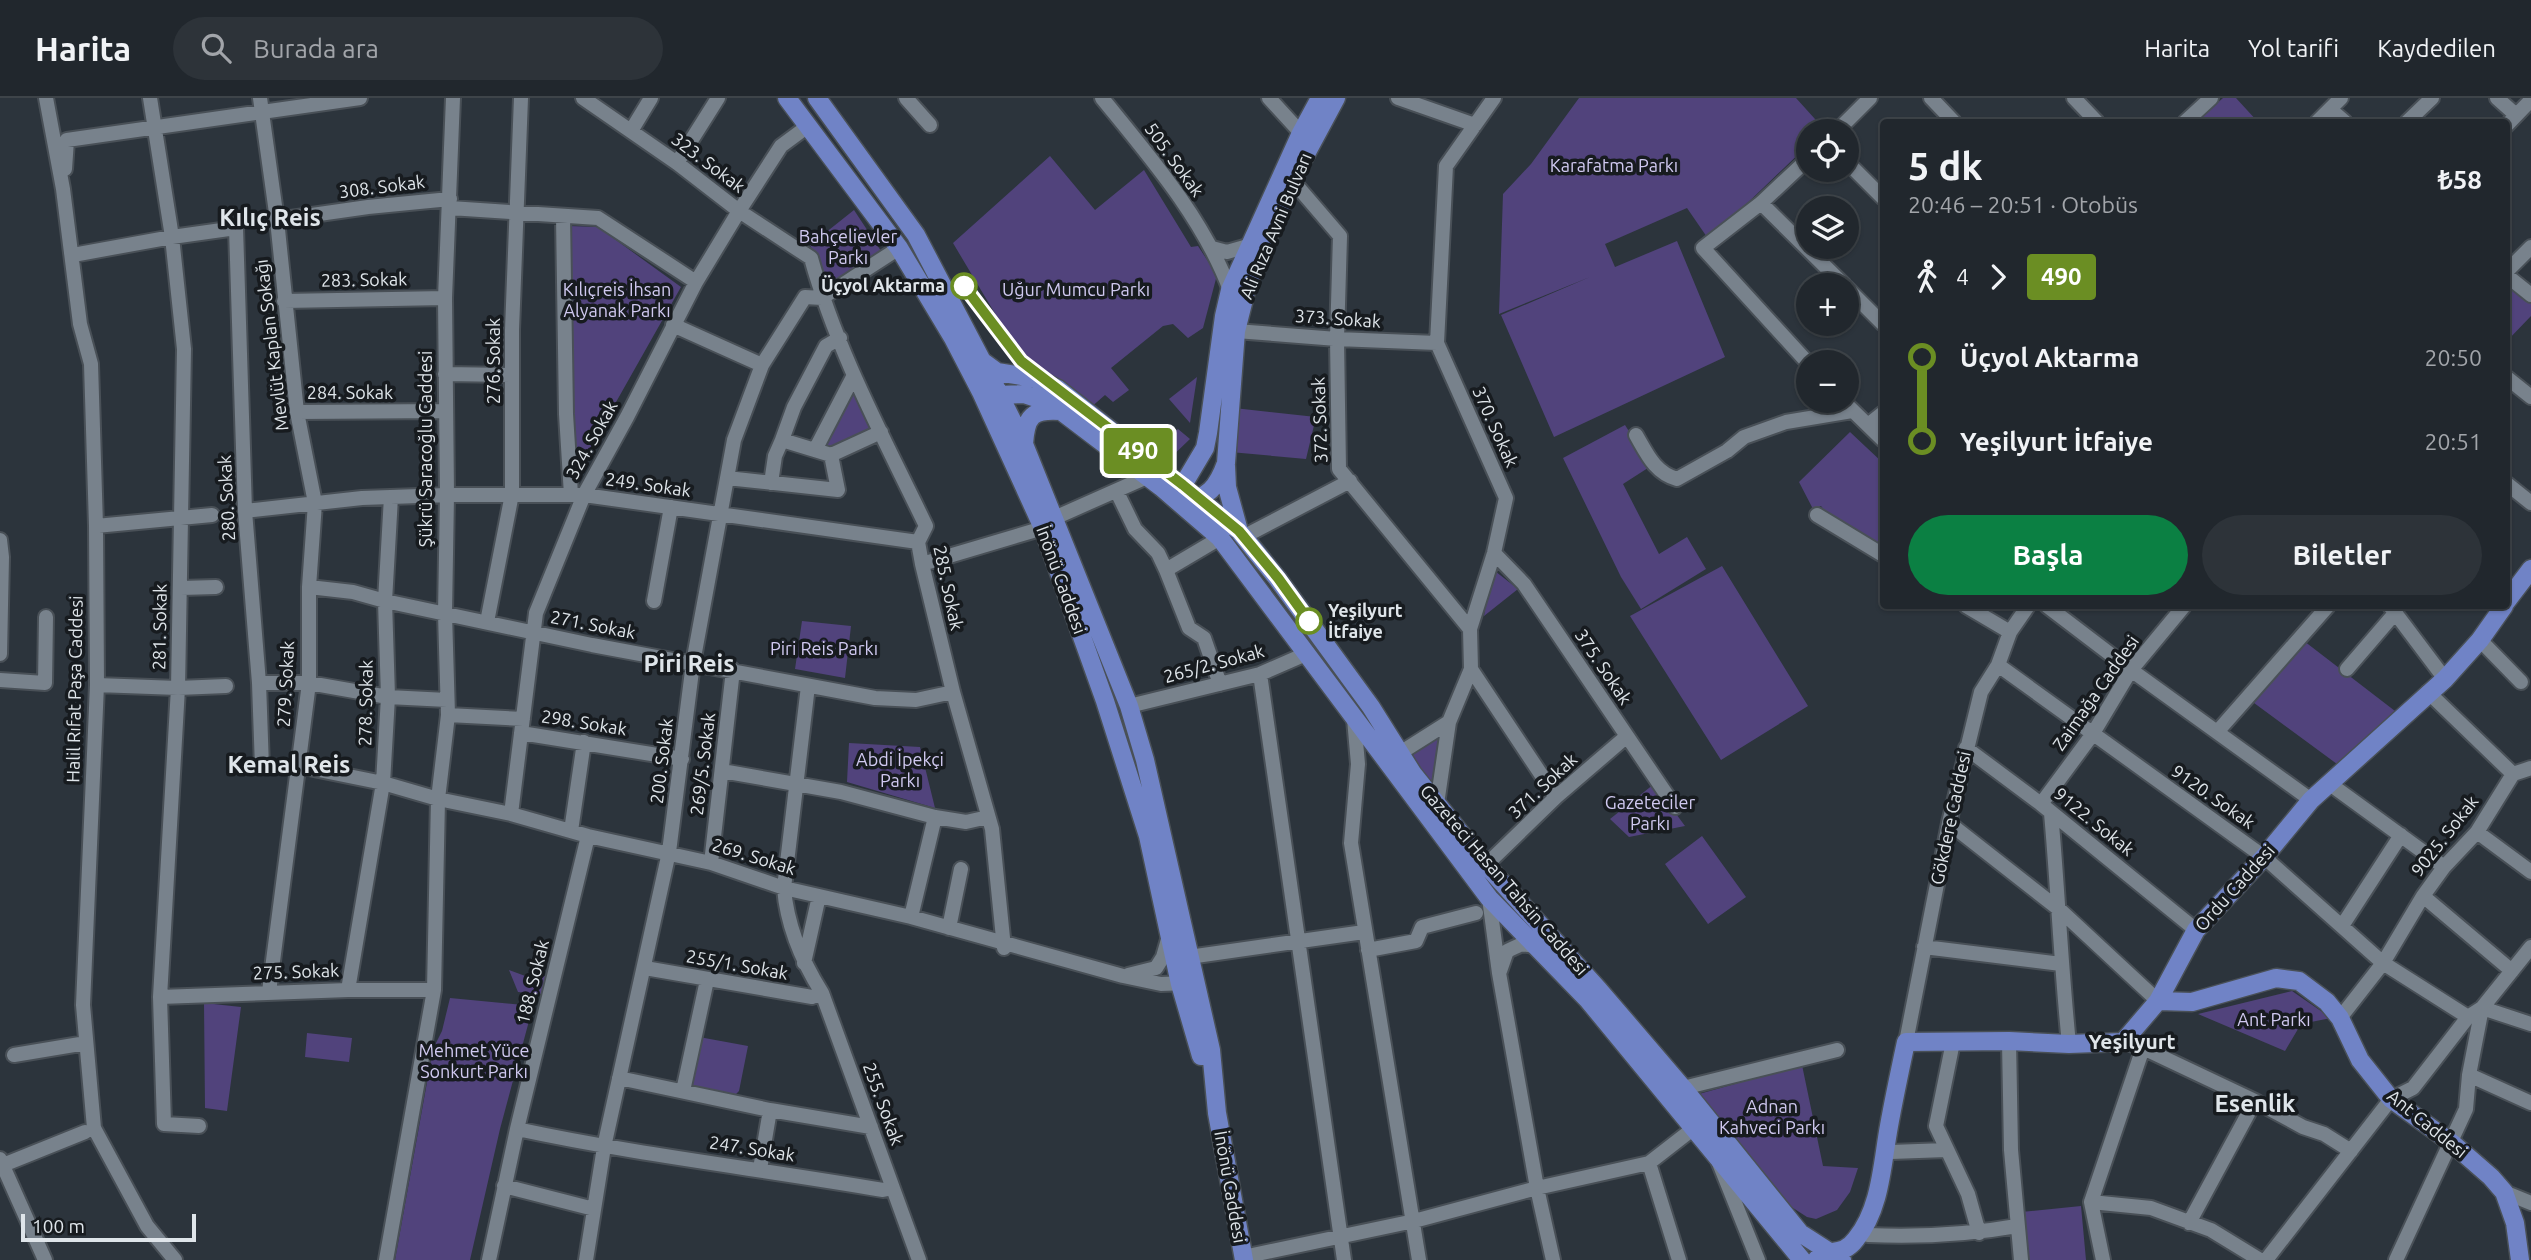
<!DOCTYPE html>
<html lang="tr">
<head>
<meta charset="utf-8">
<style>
	body { margin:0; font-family:Ubuntu,sans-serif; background:#2d3339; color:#f1f3f6; height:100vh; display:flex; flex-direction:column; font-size:26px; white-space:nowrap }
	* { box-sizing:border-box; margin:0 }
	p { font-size:23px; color:#a2a5aa }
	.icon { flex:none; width:38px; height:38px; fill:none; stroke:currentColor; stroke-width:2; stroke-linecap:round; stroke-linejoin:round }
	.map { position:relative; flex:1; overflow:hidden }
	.side { position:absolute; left:1880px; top:21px; width:630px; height:490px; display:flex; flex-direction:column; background:#21272d; border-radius:7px; box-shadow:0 2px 5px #0004,0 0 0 2px #3e4449 }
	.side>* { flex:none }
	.badge { padding:0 14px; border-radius:5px; font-size:24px; line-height:46px }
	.fabs { position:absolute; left:1796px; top:21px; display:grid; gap:14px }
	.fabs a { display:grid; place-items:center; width:63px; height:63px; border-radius:50%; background:#21272d; box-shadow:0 2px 5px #0004,0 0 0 2px #3e4449; font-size:35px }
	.scale { position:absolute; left:21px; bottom:18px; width:175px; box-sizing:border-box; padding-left:7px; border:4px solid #dfe5ea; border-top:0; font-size:19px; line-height:24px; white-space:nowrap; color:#dfe5ea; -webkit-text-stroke:5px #171b1f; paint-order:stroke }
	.map>.badge { position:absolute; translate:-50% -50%; box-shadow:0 0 0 4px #fff }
	.legs { display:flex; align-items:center; gap:10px; height:77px; padding:0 28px; font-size:23px }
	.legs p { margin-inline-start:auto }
	.summary { display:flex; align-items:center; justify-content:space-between; height:119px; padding:0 28px }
	h1 { font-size:38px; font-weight:700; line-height:52px }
	.cta { display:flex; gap:14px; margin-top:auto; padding:14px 28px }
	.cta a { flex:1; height:80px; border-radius:42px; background:#0b8043; color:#fff; font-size:28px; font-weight:700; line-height:80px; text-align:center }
	.cta a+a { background:#2d3339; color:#f1f3f6 }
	ul { padding:0 28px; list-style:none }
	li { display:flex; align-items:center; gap:24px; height:84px; font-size:26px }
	li i { display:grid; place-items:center; width:10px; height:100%; margin:0 9px; background:currentColor }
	li i::after { content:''; width:18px; height:18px; margin:-9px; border:5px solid; border-radius:50%; background:#21272d }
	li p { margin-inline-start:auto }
	li:first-child i { background:linear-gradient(#0000 50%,currentColor 0) }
	li:last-child i { background:linear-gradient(currentColor 50%,#0000 0) }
	header { display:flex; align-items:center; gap:42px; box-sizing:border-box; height:98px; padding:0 35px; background:#21272d; border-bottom:2px solid #3e4449 }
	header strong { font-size:33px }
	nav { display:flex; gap:38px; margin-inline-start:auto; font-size:24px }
	.search { width:490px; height:63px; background:#2d3339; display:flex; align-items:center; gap:18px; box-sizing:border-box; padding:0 24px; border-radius:38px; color:#a2a5aa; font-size:26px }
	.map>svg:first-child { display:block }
	.green { fill:#51437c }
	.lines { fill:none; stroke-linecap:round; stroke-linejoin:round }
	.minor-casing { stroke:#495057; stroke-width:18 }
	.major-casing { stroke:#495057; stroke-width:21 }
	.minor { stroke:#78828c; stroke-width:14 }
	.major { stroke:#7083c6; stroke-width:18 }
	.line-1-casing { stroke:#fff; stroke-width:16 }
	.line-1 { stroke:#6b8e23; stroke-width:10 }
	.stop-1-dot { fill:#fff; stroke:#6b8e23; stroke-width:3.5 }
	.labels { text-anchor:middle; stroke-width:7; stroke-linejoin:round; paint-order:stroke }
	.street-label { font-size:18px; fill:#dfe5ea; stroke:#171b1f }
	.park-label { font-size:18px; fill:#d0c9f0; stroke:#171b1f }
	.stop-label { font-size:18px; font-weight:bold; fill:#dfe5ea; stroke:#171b1f; text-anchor:end }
	.quarter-label { font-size:21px; font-weight:bold; fill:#dfe5ea; stroke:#171b1f }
	.district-label { font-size:24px; font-weight:bold; fill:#dfe5ea; stroke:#171b1f }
</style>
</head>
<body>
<header>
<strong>Harita</strong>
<div class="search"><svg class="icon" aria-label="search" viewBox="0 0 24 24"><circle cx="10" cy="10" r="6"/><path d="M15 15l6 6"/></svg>Burada ara</div>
<nav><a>Harita</a><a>Yol tarifi</a><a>Kaydedilen</a></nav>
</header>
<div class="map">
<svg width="2531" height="1162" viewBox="0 0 2531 1162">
	<rect width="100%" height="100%" fill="#2c343c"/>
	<!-- green -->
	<path class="green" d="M 1579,0 L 1796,0 L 1824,31 L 1822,33 L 1808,33 L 1808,47 L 1709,142 L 1687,110 L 1605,146 L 1615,169 L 1677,143 L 1725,259 L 1554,339 L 1501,217 L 1590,179 L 1499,216 L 1503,96 L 1531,66 Z
		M 2223,0 L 2236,0 L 2258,24 L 2196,24 Z
		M 1050,58 L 1095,112 L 1144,72 L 1191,149 L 1198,148 L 1217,177 L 1203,230 L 1188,240 L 1173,226 L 1163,228 L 1111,270 L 1129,292 L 1113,304 L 1105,297 L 1089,311 L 1019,256 L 953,145 Z
		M 854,112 L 883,156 L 830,189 L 810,147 Z
		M 568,128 L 598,129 L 681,189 L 572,382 Z
		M 2506,184 L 2531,204 L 2531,218 L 2506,244 Z
		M 1197,279 L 1190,325 L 1169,301 Z
		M 851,286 L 876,331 L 830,353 L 818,351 Z
		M 1234,310 L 1316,319 L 1306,361 L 1230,354 Z
		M 1625,327 L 1651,368 L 1623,386 L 1659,456 L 1687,439 L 1706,471 L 1641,511 L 1621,479 L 1563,360 Z
		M 1178,331 L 1190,341 L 1163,367 L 1147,357 Z
		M 1850,334 L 1883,365 L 1883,450 L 1829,419 L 1821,408 L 1813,411 L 1799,384 Z
		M 1722,468 L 1808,608 L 1721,662 L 1630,518 Z
		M 1491,470 L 1518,491 L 1484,518 Z
		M 802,523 L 851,528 L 845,580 L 795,571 Z
		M 2304,543 L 2395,613 L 2337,666 L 2250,602 Z
		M 1444,630 L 1433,699 L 1401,658 Z
		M 849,645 L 920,649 L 935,710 L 847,684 Z
		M 1654,686 L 1685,728 L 1629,739 L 1610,721 Z
		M 1702,738 L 1746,799 L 1708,826 L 1665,766 Z
		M 509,872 L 528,879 L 546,878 L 542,896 L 518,894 Z
		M 2292,893 L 2331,920 L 2301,926 L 2285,953 L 2198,916 Z
		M 450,900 L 533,908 L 500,1031 L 470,1162 L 395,1162 L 433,951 L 442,933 Z
		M 204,905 L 241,909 L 227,1013 L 205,1010 Z
		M 307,935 L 352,940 L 349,964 L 305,959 Z
		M 699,939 L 748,948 L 739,993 L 733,999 L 688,990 Z
		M 1802,967 L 1823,1068 L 1858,1070 L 1850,1094 L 1837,1112 L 1816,1121 L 1807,1119 L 1790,1108 L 1699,996 Z
		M 2081,1108 L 2086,1162 L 2024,1162 L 2021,1114 Z"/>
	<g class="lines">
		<defs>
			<path id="minor" d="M 46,0 L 63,91 L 80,226 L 91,266 L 96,428 L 97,587 L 83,907 L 94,1030 L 147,1128 L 175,1162
				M 150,0 L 172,139 L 184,251 L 178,590 L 160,899 L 164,1026 L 199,1028
				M 260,0 L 277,122 L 297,314 L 315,405 L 309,489 L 309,585 L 269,894
				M 583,0 L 677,65 L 739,113 L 811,160 C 837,254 884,340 926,428 L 918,444 L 922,466 L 953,594 L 992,731 L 1004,850
				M 906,0 L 930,27
				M 1102,0 C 1150,59 1203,120 1230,192
				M 1269,0 L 1301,35
				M 1398,0 L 1475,27
				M 1931,0 L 1954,24
				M 2074,0 L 2097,24
				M 2497,0 L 2516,17
				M 2330,11 L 2345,24
				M 2185,24 L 2211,0
				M 2317,24 L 2341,0
				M 2407,24 L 2432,0
				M 2506,28 L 2531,2
				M 631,33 L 651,0
				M 1837,33 L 1870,0
				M 1808,61 L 1761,105 L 1703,150 L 1808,265
				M 1846,63 L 1883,100
				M 677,65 L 718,0
				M 65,71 L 67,42 L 360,0
				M 1292,82 L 1340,138 L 1337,241 L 1339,371 L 1470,531
				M 1761,105 L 1844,187
				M 450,110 L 598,120 L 696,184
				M 563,118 L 566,316 L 571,397
				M 277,122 L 368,109 L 450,101
				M 1212,150 L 1227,154 L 1248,148
				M 73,157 L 172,139 L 236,130 L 245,413 L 259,585 L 262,669
				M 2506,174 L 2531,149
				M 2506,177 L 2531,197
				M 1846,189 L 1883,226
				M 284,203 L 445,200
				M 673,227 L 762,267
				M 1236,233 L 1337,241 L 1437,245
				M 840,240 L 826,248 L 794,309 L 782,342 L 831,357 L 881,334
				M 445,276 L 512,277
				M 2506,279 L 2531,299
				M 1843,303 L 1883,342
				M 297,314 L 445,313
				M 1868,327 L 1883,315
				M 1636,337 C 1647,356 1655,375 1677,381 L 1727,353 L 1744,339 L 1786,324 L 1852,313
				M 815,352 L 853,279
				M 727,380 L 838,392 L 831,357
				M 771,385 L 775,358 L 782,342
				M 2506,385 L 2531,405
				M 1117,394 L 1135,431 L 1158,455 L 1166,472
				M 245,413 L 362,400 L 447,397 L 584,397 L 918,444
				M 1817,417 L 1883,457
				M 1052,421 L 1149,378
				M 96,428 L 212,417
				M 1243,439 L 1350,383
				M 0,442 L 2,459 L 0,556
				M 1494,455 L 1524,486 L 1675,709
				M 922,466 L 1043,430
				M 309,489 L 353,494 L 385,503 L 592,547 L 875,600 L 916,602 L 953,594
				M 181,490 L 216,489
				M 654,503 L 671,409
				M 1966,508 L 2010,534
				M 2047,508 L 2131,572 L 2311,702
				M 2390,508 L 2445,581
				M 487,524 L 512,396 L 512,232 L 521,0
				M 2480,542 L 2521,584
				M 1998,567 L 2264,759 L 2383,865 L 2468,919
				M 1471,571 L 1556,699
				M 2347,571 L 2396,514
				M 1260,576 L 1344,1162
				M 0,582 L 45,585 L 46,519
				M 259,585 L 309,585 L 388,599 L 447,602
				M 1220,586 L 1204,540 L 1189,530 L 1166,472 L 1220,440
				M 97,587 L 178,590 L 226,588
				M 808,588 L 784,790 C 787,828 802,863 822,895 L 919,1162
				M 1129,608 L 1260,576 L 1308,555
				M 448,617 L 523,621
				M 1354,621 L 1358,666 L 1351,745 L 1419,1162
				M 2218,633 L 2328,508
				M 521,635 L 682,661
				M 1966,650 L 2041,706 L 2196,832
				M 1400,655 L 1449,624 L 1471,571 L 1470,531 L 1494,455 L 1506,400 L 1437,245 L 1446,68 L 1494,0
				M 299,668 L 383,685 L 438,701 L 511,716 L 588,738 L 711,765 L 784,790 L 911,819 L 1123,878 L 1161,886 L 1187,885
				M 722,673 L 841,694 L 935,719 L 966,724 L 988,719
				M 2513,676 L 2531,670
				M 2330,686 L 2444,769
				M 1437,706 L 1449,624
				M 2041,706 L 2092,637 L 2131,572 L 2184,508
				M 2051,715 C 2058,792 2061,869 2069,946
				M 511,716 L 536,515 L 584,397 L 627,319 L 696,184 L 739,113 L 781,48 L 808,28
				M 1949,725 L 2060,812 L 2158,903
				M 571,733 L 584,644
				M 2477,734 L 2531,774
				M 711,765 L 733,572
				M 1486,767 L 1556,699 L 1627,638
				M 2423,798 L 2512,873
				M 1489,800 L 1499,875 L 1537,1090 L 1553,1162
				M 911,819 L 935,719
				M 2342,828 L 2401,737
				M 949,830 L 961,771
				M 1924,849 L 2061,866
				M 1368,852 L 1416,843 L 1422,829 L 1476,815
				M 1189,859 L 1364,834
				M 804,865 L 819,798
				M 645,870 L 812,899 L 822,895
				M 1500,873 L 1507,853 L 1522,846 L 1535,848
				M 1128,877 L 1156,870 L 1163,859 L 1169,838
				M 348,892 L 383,685 L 388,599 L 385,503 L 391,399
				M 160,899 L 348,892 L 434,892
				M 2482,910 L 2531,926
				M 2340,920 L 2383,865 L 2423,798 L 2444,769 L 2477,734 L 2513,676 L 2428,594
				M 2009,943 L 2011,1052 L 2021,1162
				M 1906,944 L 1949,725 L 1981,594 L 1998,567 L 2010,534 L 2028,508
				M 1953,944 L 1936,1028 L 1968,1096 L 1979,1135
				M 2143,950 L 2255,1003 L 2303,1029 L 2324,1036 L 2351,1053
				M 14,957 L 86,945
				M 2469,977 L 2531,1005
				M 619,980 L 770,1012 L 871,1029
				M 1683,990 L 1837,952
				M 683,993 L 707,882
				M 517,1031 C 638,1057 761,1071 883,1092 L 893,1090
				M 1891,1054 L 1946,1052
				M 0,1061 L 45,1162
				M 1649,1065 L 1679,1162
				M 1719,1065 L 1758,1162
				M 3,1067 L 85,1034
				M 760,1071 L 770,1012
				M 504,1088 L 594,1111
				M 2504,1094 L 2531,1105
				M 2091,1104 L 2151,1110 L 2211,1132 L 2260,1162
				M 2189,1125 L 2255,1003
				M 1868,1137 C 1919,1139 1967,1137 2017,1128
				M 1243,1159 L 1414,1123 L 1537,1090 L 1649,1065 L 1694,1030
				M 386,1162 L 434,892 L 438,701 L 448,617 L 445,516 L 447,397 L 445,200 L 453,0
				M 489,1162 L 517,1031 L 588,738
				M 586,1162 L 604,1049 L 669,754 L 693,565 L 734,342 L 762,267 L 805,199 L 822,200 L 899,150
				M 2103,1162 L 2091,1104 L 2143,950 L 2123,944
				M 2266,1162 L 2391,1001 L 2413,990 L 2468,919 L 2482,910 L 2531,849
				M 2396,1162 L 2466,1011 L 2469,977 L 2482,910"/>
			<path id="major" d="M 787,0 L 899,150 L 953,240 L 981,294 L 1043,430 L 1105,603 L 1148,738 L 1180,886 L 1201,958
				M 817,0 L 916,137 L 993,284 L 1024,346 L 1129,608 L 1145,662 L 1211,952 L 1217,1015 L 1244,1162
				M 1320,0 L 1301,35 L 1230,192 L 1224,218 L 1208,335 L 1205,350 L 1183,387 L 1183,406 C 1209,398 1217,390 1226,365 L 1236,233 L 1248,185 L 1292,82 L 1336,0
				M 982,263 L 997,274 L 1034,280 L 1058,291 L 1239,433 L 1277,480 L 1371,609 L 1413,676 L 1486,767 L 1599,892 L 1683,990 L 1800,1135 L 1842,1162
				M 981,294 L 999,297 L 1024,296 L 1042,302 L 1061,313 L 1161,389 L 1220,440 L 1489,800 L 1588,902 L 1802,1162
				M 1024,346 C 1026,318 1032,311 1061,313
				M 1226,368 L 1227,389 L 1239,433
				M 2506,504 L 2531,471
				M 2158,903 L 2192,904 L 2276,880 L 2299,883 L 2327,904 L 2340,920 L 2360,962 L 2391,1001 L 2452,1045 L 2491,1079 L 2504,1094 L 2515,1125 L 2520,1162
				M 1816,1162 C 1828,1148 1841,1161 1856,1141 C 1881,1110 1882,1066 1889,1028 C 1894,1000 1900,972 1906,944 L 2009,943 L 2069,946 L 2123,944 L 2158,903 L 2196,832 L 2264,759 L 2311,702 L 2445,581 L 2480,542 L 2504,508"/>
		</defs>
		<!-- minor casing -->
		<use href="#minor" class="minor-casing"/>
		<!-- major casing -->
		<use href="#major" class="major-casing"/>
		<!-- minor -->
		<use href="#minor" class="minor"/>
		<!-- major -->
		<use href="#major" class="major"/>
	</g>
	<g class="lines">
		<defs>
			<path id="line-1" d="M 964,188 L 1021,263 L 1183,387 L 1239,433 L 1278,480 L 1309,523"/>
		</defs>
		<!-- line-1 casing -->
		<use href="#line-1" class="line-1-casing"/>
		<!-- line-1 -->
		<use href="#line-1" class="line-1"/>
	</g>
	<!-- markers -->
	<g class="stop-1-dot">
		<circle cx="964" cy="188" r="12"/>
		<circle cx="1309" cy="523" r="12"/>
	</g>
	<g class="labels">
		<!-- street labels -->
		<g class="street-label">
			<text transform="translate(1174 62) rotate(54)" y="6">505. Sokak</text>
			<text transform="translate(708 65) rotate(37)" y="6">323. Sokak</text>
			<text transform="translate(382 89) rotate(-7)" y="6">308. Sokak</text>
			<text transform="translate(1276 128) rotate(-67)" y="6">Ali Rıza Avni Bulvarı</text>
			<text transform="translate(364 182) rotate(-1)" y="6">283. Sokak</text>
			<text transform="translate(1338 221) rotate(4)" y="6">373. Sokak</text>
			<text transform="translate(272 247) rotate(-97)" y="6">Mevlüt Kaplan Sokağı</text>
			<text transform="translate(494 263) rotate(-90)" y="6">276. Sokak</text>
			<text x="350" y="301">284. Sokak</text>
			<text transform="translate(1320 322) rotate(-92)" y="6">372. Sokak</text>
			<text transform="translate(1495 329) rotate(66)" y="6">370. Sokak</text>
			<text transform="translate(592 342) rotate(-61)" y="6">324. Sokak</text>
			<text transform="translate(426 351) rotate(-90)" y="6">Şükrü Saracoğlu Caddesi</text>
			<text transform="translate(648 387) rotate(8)" y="6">249. Sokak</text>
			<text transform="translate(227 400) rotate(-93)" y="6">280. Sokak</text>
			<text transform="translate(1061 482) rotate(70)" y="6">İnönü Caddesi</text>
			<text transform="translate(948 490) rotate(78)" y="6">285. Sokak</text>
			<text transform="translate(593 527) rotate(11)" y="6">271. Sokak</text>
			<text transform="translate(160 529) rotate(-89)" y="6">281. Sokak</text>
			<text transform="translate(1214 566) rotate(-15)" y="6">265/2. Sokak</text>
			<text transform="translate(1603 569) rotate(56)" y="6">375. Sokak</text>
			<text transform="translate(286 586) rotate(-87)" y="6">279. Sokak</text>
			<text transform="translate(75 591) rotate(-89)" y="6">Halil Rıfat Paşa Caddesi</text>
			<text transform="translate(2096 595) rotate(-55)" y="6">Zaimağa Caddesi</text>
			<text transform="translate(366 605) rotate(-89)" y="6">278. Sokak</text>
			<text transform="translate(584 625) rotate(9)" y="6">298. Sokak</text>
			<text transform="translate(662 663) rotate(-83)" y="6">200. Sokak</text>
			<text transform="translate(703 666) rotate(-83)" y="6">269/5. Sokak</text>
			<text transform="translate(1543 688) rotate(-43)" y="6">371. Sokak</text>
			<text transform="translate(2213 699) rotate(35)" y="6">9120. Sokak</text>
			<text transform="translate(1951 720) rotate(-78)" y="6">Gökdere Caddesi</text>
			<text transform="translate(2094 724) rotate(39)" y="6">9122. Sokak</text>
			<text transform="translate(2445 738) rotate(-52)" y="6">9025. Sokak</text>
			<text transform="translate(754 759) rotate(17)" y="6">269. Sokak</text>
			<text transform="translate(1504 782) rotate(49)" y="6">Gazeteci Hasan Tahsin Caddesi</text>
			<text transform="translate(2235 790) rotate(-48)" y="6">Ordu Caddesi</text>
			<text transform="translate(737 867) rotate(10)" y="6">255/1. Sokak</text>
			<text transform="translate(296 874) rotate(-2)" y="6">275. Sokak</text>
			<text transform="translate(533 884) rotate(-76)" y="6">188. Sokak</text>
			<text transform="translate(883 1006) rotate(70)" y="6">255. Sokak</text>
			<text transform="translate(2427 1026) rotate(39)" y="6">Ant Caddesi</text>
			<text transform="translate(752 1051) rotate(9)" y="6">247. Sokak</text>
			<text transform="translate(1230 1089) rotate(80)" y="6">İnönü Caddesi</text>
		</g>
		<!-- park labels -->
		<g class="park-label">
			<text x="1614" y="74">Karafatma Parkı</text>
			<text x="848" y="145">Bahçelievler<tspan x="848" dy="21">Parkı</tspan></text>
			<text x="617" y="198">Kılıçreis İhsan<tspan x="617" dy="21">Alyanak Parkı</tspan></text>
			<text x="1076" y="198">Uğur Mumcu Parkı</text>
			<text x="824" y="557">Piri Reis Parkı</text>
			<text x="900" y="668">Abdi İpekçi<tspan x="900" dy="21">Parkı</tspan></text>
			<text x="1650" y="711">Gazeteciler<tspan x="1650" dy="21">Parkı</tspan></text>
			<text x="2274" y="928">Ant Parkı</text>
			<text x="474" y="959">Mehmet Yüce<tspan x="474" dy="21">Sonkurt Parkı</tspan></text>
			<text x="1772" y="1015">Adnan<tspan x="1772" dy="21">Kahveci Parkı</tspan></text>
		</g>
		<!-- stop labels -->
		<g class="stop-label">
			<text x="945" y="194">Üçyol Aktarma</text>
			<text x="1328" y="519" text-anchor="start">Yeşilyurt<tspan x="1328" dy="21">İtfaiye</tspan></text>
		</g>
		<!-- quarter labels -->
		<g class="quarter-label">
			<text x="2132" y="951">Yeşilyurt</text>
		</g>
		<!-- district labels -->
		<g class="district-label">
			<text x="270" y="128">Kılıç Reis</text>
			<text x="689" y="574">Piri Reis</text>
			<text x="289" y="675">Kemal Reis</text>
			<text x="2255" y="1014">Esenlik</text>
		</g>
	</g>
</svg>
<div class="fabs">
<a><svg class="icon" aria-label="locate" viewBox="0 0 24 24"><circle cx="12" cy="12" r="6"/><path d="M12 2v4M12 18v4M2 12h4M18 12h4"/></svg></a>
<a><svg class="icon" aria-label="layers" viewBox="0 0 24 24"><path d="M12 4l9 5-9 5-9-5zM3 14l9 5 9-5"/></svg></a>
<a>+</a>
<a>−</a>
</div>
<div class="scale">100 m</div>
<b class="badge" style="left:1138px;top:353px;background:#6b8e23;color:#fff">490</b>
<section class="side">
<div class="summary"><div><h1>5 dk</h1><p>20:46 – 20:51 · Otobüs</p></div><b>₺58</b></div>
<div class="legs"><svg class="icon" aria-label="walk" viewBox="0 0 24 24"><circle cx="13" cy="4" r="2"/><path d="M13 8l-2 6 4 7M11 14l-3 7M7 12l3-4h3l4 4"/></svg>4<svg class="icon" aria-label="forward" viewBox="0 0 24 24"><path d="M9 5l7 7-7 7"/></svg><b class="badge" style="background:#6b8e23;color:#fff">490</b></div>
<ul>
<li><i style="color:#6b8e23"></i><b>Üçyol Aktarma</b><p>20:50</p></li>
<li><i style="color:#6b8e23"></i><b>Yeşilyurt İtfaiye</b><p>20:51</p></li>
</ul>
<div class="cta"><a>Başla</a><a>Biletler</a></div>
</section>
</div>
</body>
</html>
